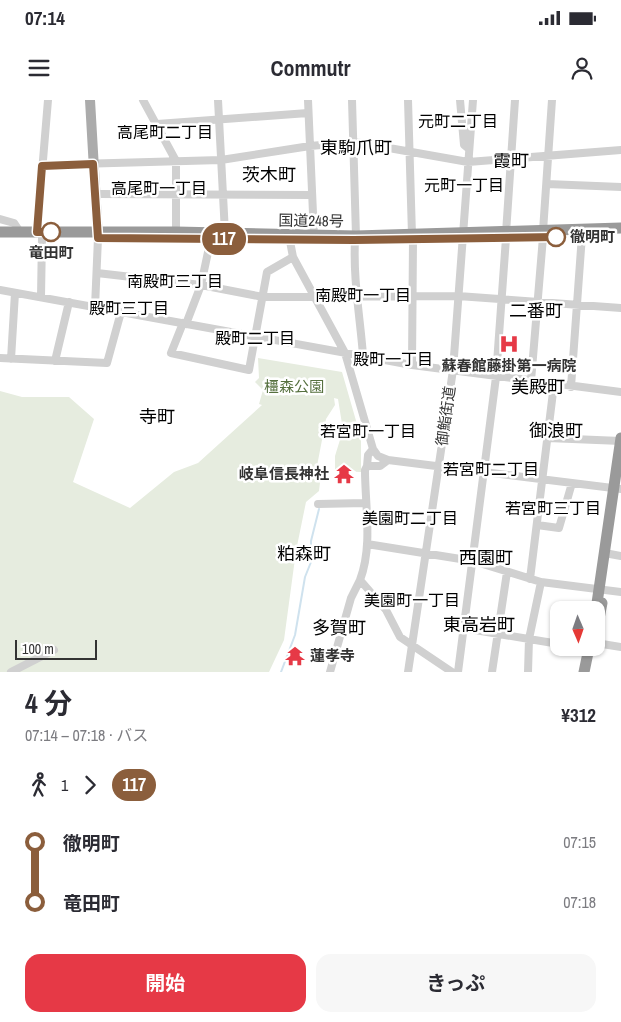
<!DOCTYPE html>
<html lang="ja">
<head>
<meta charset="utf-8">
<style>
	body { margin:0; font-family:"Archivo Narrow","Noto Sans JP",sans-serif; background:#f7f7f7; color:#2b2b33; height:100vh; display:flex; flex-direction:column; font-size:19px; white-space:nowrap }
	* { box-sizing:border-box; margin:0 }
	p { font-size:16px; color:#7c7c81 }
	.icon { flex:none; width:28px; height:28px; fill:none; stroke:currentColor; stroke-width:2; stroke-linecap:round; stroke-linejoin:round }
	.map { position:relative; height:572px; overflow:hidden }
	.drawer { display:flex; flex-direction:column; background:#fff; flex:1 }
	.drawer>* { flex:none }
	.badge { padding:0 10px; border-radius:16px; font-size:18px; line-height:32px }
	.needle { width:32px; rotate:178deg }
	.controls { position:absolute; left:550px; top:501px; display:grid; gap:10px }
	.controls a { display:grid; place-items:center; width:55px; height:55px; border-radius:10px; background:#fff; box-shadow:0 1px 4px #0004; font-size:25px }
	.scale { position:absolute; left:15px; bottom:12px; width:82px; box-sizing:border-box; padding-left:5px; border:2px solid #333; border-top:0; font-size:14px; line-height:18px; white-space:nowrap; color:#333; -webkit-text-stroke:4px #fff; paint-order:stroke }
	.map>.badge { position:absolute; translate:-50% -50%; box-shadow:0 0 0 2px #fff }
	.legs { display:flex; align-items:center; gap:8px; height:55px; padding:0 25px; font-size:16px }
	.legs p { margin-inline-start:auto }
	.overview { display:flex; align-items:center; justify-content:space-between; height:85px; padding:0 25px }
	h1 { font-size:28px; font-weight:700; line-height:38px }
	.button { display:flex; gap:10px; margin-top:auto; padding:10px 25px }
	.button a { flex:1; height:58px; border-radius:15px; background:#e63946; color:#fff; font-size:20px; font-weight:700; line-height:58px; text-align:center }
	.button a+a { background:#f7f7f7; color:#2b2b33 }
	ul { padding:0 25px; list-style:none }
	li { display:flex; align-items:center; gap:18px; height:60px; font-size:19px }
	li i { display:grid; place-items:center; width:8px; height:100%; margin:0 6px; background:currentColor }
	li i::after { content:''; width:12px; height:12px; margin:-6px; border:4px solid; border-radius:50%; background:#fff }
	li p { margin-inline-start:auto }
	li:first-child i { background:linear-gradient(#0000 50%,currentColor 0) }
	li:last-child i { background:linear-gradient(currentColor 50%,#0000 0) }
	.status { display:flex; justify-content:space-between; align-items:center; height:35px; padding:0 25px; background:#fff; direction:ltr }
	.status svg { height:14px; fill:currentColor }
	header { display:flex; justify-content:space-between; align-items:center; height:65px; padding:0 25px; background:#fff; font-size:22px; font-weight:700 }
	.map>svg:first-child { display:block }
	.green { fill:#e6ecdf }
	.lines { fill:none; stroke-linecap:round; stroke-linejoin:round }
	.stream { stroke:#cfe2ee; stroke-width:2 }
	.minor { stroke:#d0d0d0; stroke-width:8 }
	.major { stroke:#ababab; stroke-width:10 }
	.highway { stroke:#9a9a9a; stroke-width:11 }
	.line-1-casing { stroke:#fff; stroke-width:11 }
	.line-1 { stroke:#8b5e3c; stroke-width:8 }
	.stop-1-dot { fill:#fff; stroke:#8b5e3c; stroke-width:2.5 }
	.labels { text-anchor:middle; stroke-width:5; stroke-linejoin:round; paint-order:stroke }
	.street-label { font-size:15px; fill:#333; stroke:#fff }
	.stop-label { font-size:15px; font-weight:bold; fill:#333; stroke:#fff; text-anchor:start }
	.poi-label { font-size:15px; font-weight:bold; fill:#333; stroke:#fff }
	.park-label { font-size:15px; fill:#56703f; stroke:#fff }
	.neighbourhood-label { font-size:16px; fill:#000; stroke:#fff }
	.quarter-label { font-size:18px; fill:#000; stroke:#fff }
</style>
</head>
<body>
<div class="status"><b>07:14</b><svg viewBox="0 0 49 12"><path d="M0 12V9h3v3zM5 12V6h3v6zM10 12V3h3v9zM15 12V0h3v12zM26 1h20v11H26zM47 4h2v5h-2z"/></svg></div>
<header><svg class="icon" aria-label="menu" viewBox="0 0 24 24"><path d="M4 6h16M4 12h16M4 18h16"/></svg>Commutr<svg class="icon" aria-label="person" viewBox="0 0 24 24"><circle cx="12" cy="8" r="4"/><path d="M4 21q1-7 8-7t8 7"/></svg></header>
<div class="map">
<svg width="621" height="572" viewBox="0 0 621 572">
	<rect width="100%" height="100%" fill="#fff"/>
	<!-- green -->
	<path class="green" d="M 258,258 L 342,272 L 361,338 L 361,372 L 335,371 L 335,356 L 343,330 L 338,299 L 334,298 L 335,305 L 326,319 L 317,366 L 321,374 L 319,391 L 306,402 L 296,451 L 284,540 L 269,572 L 0,572 L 0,291 L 22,297 L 69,297 L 94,319 L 73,382 L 130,408 L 174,372 L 198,363 L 262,305 L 259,304 L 263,290 L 255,282 L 259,278 Z"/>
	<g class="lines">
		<!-- stream -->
		<path class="stream" d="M 281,572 L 295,535 L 305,477 L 311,462 L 311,441 L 319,409"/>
		<!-- minor -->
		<path class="minor" d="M 143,0 L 176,61 L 176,132
			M 218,0 L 225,133
			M 308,0 L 314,136
			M 352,0 L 356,136
			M 408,0 L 412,135
			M 460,0 L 464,45 L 469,49
			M 157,24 L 308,13
			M 42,65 L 221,60 L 310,46 L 355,42 L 468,62 L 621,50
			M 547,84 L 621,87
			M 98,94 L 312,95
			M 0,119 L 14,123 L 20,132
			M 543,131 L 552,0
			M 37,132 L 48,0
			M 506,133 L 515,0
			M 289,136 L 293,157 L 345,253 L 373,349 L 378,356 L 388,360 L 621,389
			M 355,140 C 353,179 360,217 363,255
			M 97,173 L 201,185 L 263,197 L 458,196 L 621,208
			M 0,190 L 412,265 L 621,292
			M 41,197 L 42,137
			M 95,207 L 98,138
			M 183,223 L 171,253 L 249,270 L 267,172 L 293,157
			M 186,224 L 201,185 L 211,138
			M 0,258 L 107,263 L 121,212
			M 11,259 L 15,193
			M 55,261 L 69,202
			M 412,265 L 413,140
			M 531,281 L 543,137
			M 571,287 L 582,135
			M 548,338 L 621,341
			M 388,360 L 380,366 L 367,366 L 365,370 C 365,406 373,446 360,480 L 386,510 L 400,537 L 452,572
			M 367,366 L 368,355 L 373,349
			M 318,404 L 365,403
			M 537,425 L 559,428 L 572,383
			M 367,444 L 473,461 L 541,482 L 621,492
			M 610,454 L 621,456
			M 530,479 L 554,284
			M 463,528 L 559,544
			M 596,543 L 621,547
			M 578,548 L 589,549
			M 11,572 L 54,550
			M 330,572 L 351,498 L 360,480
			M 408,572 L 453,270 L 473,0
			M 458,572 L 496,277 L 506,138
			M 492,572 L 507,472
			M 528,572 L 529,539 L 541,482"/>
		<!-- major -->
		<path class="major" d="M 90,0 L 98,138"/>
		<!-- highway -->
		<path class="highway" d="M 0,132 L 176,132 L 356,136 L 621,128
			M 596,510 L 621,338
			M 596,534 L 602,503
			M 584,572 L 589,548"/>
	</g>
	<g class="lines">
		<defs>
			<path id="line-1" d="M 51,132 L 37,132 L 42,66 L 93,64 L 98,138 L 354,140 L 556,137"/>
		</defs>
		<!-- line-1 casing -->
		<use href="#line-1" class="line-1-casing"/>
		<!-- line-1 -->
		<use href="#line-1" class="line-1"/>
	</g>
	<!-- icons -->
	<defs>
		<symbol id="hospital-bare" viewBox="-9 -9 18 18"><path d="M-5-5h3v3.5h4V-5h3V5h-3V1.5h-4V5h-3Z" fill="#e63946" stroke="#fff" stroke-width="2.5" paint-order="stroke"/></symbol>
		<symbol id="temple-bare" viewBox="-9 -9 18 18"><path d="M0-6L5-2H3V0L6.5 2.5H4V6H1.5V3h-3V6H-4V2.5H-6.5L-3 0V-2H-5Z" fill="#e63946" stroke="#fff" stroke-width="2.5" paint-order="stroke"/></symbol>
	</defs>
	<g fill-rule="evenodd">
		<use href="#hospital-bare" x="495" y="230" width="28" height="28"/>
		<use href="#temple-bare" x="330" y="360" width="28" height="28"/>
		<use href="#temple-bare" x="281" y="542" width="28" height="28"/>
	</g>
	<!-- markers -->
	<g class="stop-1-dot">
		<circle cx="51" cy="132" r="9"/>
		<circle cx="556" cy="137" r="9"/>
	</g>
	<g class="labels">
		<!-- street labels -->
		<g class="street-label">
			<text transform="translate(311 121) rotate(1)" y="5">国道248号</text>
			<text transform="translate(446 316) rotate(-82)" y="5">御鮨街道</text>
		</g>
		<!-- stop labels -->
		<g class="stop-label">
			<text x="570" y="142">徹明町</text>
			<text x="51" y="158" text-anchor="middle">竜田町</text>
		</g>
		<!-- poi labels -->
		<g class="poi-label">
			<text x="509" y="271">蘇春館藤掛第一病院</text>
			<text x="329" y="379" text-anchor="end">岐阜信長神社</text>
			<text x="310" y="561" text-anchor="start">蓮孝寺</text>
		</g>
		<!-- park labels -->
		<g class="park-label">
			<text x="294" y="292">橿森公園</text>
		</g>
		<!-- neighbourhood labels -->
		<g class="neighbourhood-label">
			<text x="458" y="27">元町二丁目</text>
			<text x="165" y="38">高尾町二丁目</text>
			<text x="464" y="91">元町一丁目</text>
			<text x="159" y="94">高尾町一丁目</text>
			<text x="175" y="187">南殿町三丁目</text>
			<text x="363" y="201">南殿町一丁目</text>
			<text x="129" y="214">殿町三丁目</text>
			<text x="255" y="244">殿町二丁目</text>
			<text x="393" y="265">殿町一丁目</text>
			<text x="368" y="337">若宮町一丁目</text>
			<text x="491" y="375">若宮町二丁目</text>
			<text x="553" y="414">若宮町三丁目</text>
			<text x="410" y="424">美園町二丁目</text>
			<text x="412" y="506">美園町一丁目</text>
		</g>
		<!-- quarter labels -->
		<g class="quarter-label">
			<text x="356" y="54">東駒爪町</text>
			<text x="511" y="67">霞町</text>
			<text x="269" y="81">茨木町</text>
			<text x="536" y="217">二番町</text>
			<text x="538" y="293">美殿町</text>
			<text x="157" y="323">寺町</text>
			<text x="556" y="337">御浪町</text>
			<text x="304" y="460">粕森町</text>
			<text x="486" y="464">西園町</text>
			<text x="479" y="531">東高岩町</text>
			<text x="339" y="534">多賀町</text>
		</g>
	</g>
</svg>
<div class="controls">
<a><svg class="needle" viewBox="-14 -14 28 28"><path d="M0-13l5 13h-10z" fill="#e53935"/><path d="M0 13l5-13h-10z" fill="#7c7c81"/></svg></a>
</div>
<div class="scale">100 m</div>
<b class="badge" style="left:224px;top:139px;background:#8b5e3c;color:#fff">117</b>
</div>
<section class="drawer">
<div class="overview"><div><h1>4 分</h1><p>07:14 – 07:18 · バス</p></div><b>¥312</b></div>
<div class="legs"><svg class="icon" aria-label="walk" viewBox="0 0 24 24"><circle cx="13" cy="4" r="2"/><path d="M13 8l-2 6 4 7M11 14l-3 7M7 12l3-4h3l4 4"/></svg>1<svg class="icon" aria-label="forward" viewBox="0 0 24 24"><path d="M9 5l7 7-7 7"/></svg><b class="badge" style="background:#8b5e3c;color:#fff">117</b></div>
<ul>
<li><i style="color:#8b5e3c"></i><b>徹明町</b><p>07:15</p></li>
<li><i style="color:#8b5e3c"></i><b>竜田町</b><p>07:18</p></li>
</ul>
<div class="button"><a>開始</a><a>きっぷ</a></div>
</section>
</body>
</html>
